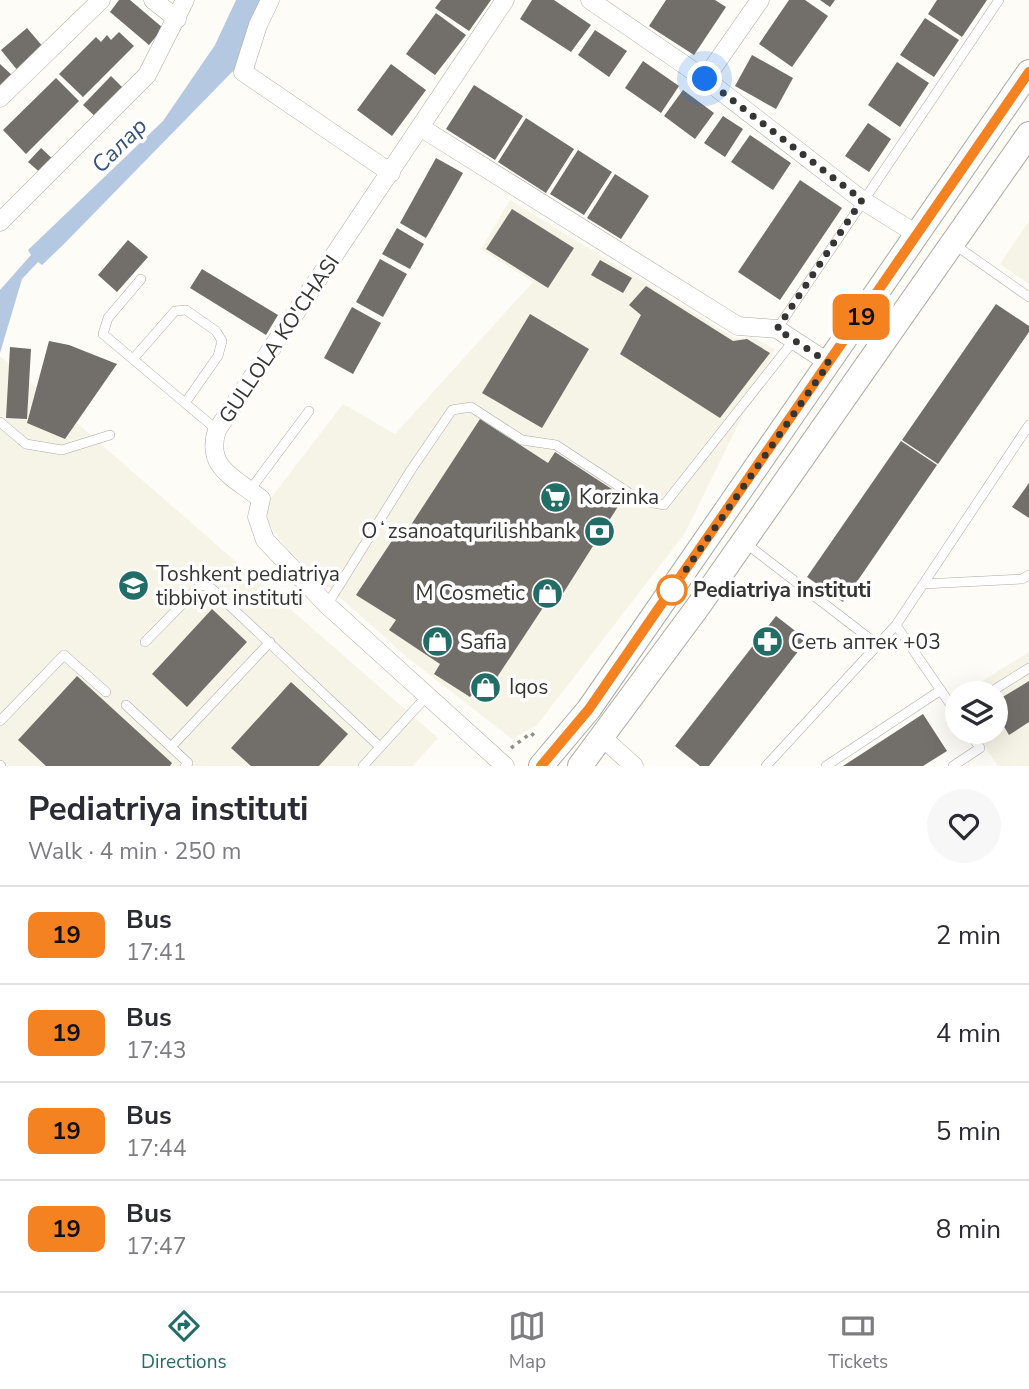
<!DOCTYPE html>
<html lang="en">
<head>
<meta charset="utf-8">
<style>
	body { margin:0; font-family:"Nunito Sans",sans-serif; background:#f7f7f7; color:#2b2b33; height:100vh; display:flex; flex-direction:column; font-size:26px; white-space:nowrap }
	* { box-sizing:border-box; margin:0 }
	p { font-size:23px; color:#7c7c81 }
	.icon { flex:none; width:38px; height:38px; fill:none; stroke:currentColor; stroke-width:2; stroke-linecap:round; stroke-linejoin:round }
	.map { position:relative; height:766px; overflow:hidden }
	.panel { display:flex; flex-direction:column; background:#fff; flex:1 }
	.panel>* { flex:none }
	.badge { padding:0 14px; border-radius:10px; font-size:24px; line-height:46px }
	.tools { position:absolute; left:945px; top:681px; display:grid; gap:14px }
	.tools a { display:grid; place-items:center; width:63px; height:63px; border-radius:50%; background:#fff; box-shadow:0 7px 28px #0002; font-size:35px }
	.you { position:absolute; width:35px; height:35px; margin:-18px; border:5px solid #fff; border-radius:50%; background:#1a73e8; box-shadow:0 0 0 10px #1a73e833 }
	.map>.badge { position:absolute; translate:-50% -50%; box-shadow:0 0 0 4px #fff }
	.round { display:grid; place-items:center; flex:none; width:74px; height:74px; border-radius:37px; background:#f7f7f7 }
	.overview { display:flex; align-items:center; justify-content:space-between; height:119px; padding:0 28px }
	h1 { font-size:33px; font-weight:700; line-height:52px }
	ul { padding:0; list-style:none }
	li { display:flex; align-items:center; gap:21px; height:98px; padding:0 28px; border-top:2px solid #e1e1e2 }
	li div { flex:1 }
	li b { display:block; font-size:26px }
	li em { font-style:normal }
	li .badge { min-width:77px; font-weight:700; text-align:center }
	.menu { display:flex; justify-content:space-around; align-items:center; height:98px; border-top:2px solid #e1e1e2; background:#fff; font-size:19px; color:#7c7c81 }
	.menu a { display:grid; justify-items:center; gap:4px }
	.menu .on { color:#236d67 }
	.map>svg:first-child { display:block }
	.built { fill:#f6f4e6 }
	.water { fill:#b5c8e2 }
	.building { fill:#726e6a }
	.lines { fill:none; stroke-linecap:round; stroke-linejoin:round }
	.service-casing { stroke:#abaaa5; stroke-width:10 }
	.minor-casing { stroke:#abaaa5; stroke-width:19 }
	.secondary-casing { stroke:#abaaa5; stroke-width:26 }
	.path { stroke:#908f8b; stroke-width:3.5; stroke-dasharray:3.5 5; stroke-linecap:butt }
	.service { stroke:#fff; stroke-width:9 }
	.minor { stroke:#fff; stroke-width:18 }
	.secondary { stroke:#fff; stroke-width:24 }
	.line-casing { stroke:#fff; stroke-width:16 }
	.line { stroke:#f58220; stroke-width:10 }
	.walk { stroke:#353533; stroke-width:7; stroke-dasharray:0 12.6 }
	.stop-dot { fill:#fff; stroke:#f58220; stroke-width:3.5 }
	.labels { text-anchor:middle; stroke-width:7; stroke-linejoin:round; paint-order:stroke }
	.street-label { font-size:21px; fill:#353533; stroke:#fff }
	.poi-label { font-size:21px; fill:#353533; stroke:#fff; text-anchor:start }
	.stop-label { font-size:21px; font-weight:bold; fill:#353533; stroke:#fff; text-anchor:start }
	.water-label { font-size:23px; font-style:italic; fill:#365278; stroke:#fff }
</style>
</head>
<body>
<div class="map">
<svg width="1029" height="766" viewBox="0 0 1029 766">
	<rect width="100%" height="100%" fill="#fdfcf6"/>
	<!-- built -->
	<path class="built" d="M 510,200 L 735,338 L 756,339 L 775,349 L 685,533 L 537,725 L 512,739 L 407,657 L 288,551 L 261,511 L 343,404 L 395,434 L 533,282 L 481,249 Z
		M 1029,221 L 1029,284 L 1000,264 Z
		M 0,356 L 438,738 L 413,766 L 0,766 Z
		M 1029,652 L 1029,766 L 998,766 L 975,732 L 996,732 L 996,693 L 963,693 Z"/>
	<!-- water -->
	<path class="water" d="M 236,0 L 262,0 L 234,70 L 63,245 L 42,265 L 38,262 L 22,279 L 0,353 L 0,290 L 31,255 L 28,250 L 163,121 L 215,45 Z"/>
	<!-- building -->
	<path class="building" d="M 119,0 L 130,0 L 163,28 L 149,45 L 110,12 Z
		M 441,0 L 491,0 L 469,31 L 435,8 Z
		M 532,0 L 554,0 L 591,25 L 571,52 L 520,19 Z
		M 666,0 L 715,0 L 726,7 L 694,55 L 649,26 Z
		M 789,0 L 805,0 L 828,16 L 792,67 L 759,44 Z
		M 820,0 L 835,0 L 830,7 Z
		M 937,0 L 987,0 L 962,37 L 928,14 Z
		M 436,13 L 466,35 L 435,75 L 406,54 Z
		M 925,18 L 959,40 L 934,77 L 900,55 Z
		M 27,28 L 44,48 L 18,71 L 1,50 Z
		M 595,30 L 627,51 L 609,77 L 578,55 Z
		M 119,32 L 134,46 L 83,97 L 59,74 L 96,37 L 101,42 L 107,35 L 111,40 Z
		M 752,55 L 793,78 L 776,109 L 735,86 Z
		M 643,61 L 679,86 L 661,113 L 625,88 Z
		M 897,62 L 929,83 L 900,127 L 868,105 Z
		M 0,64 L 13,76 L 0,90 Z
		M 391,64 L 426,90 L 392,136 L 357,110 Z
		M 111,76 L 127,92 L 100,121 L 83,105 Z
		M 56,78 L 79,101 L 26,154 L 3,130 Z
		M 474,85 L 523,116 L 495,160 L 446,129 Z
		M 683,90 L 714,113 L 695,139 L 664,116 Z
		M 723,116 L 743,129 L 725,157 L 704,143 Z
		M 526,118 L 574,149 L 546,193 L 498,162 Z
		M 868,123 L 891,139 L 869,172 L 845,156 Z
		M 750,135 L 791,163 L 773,190 L 731,162 Z
		M 41,148 L 56,162 L 43,175 L 28,162 Z
		M 578,150 L 612,172 L 584,215 L 550,194 Z
		M 436,158 L 463,173 L 426,238 L 400,223 Z
		M 615,174 L 649,196 L 621,239 L 587,218 Z
		M 800,180 L 842,208 L 780,300 L 738,272 Z
		M 512,209 L 574,248 L 548,288 L 486,249 Z
		M 397,228 L 424,244 L 410,269 L 382,254 Z
		M 128,240 L 148,257 L 117,292 L 98,275 Z
		M 380,259 L 407,274 L 383,317 L 356,302 Z
		M 600,260 L 632,278 L 623,293 L 591,275 Z
		M 202,269 L 278,315 L 266,335 L 190,288 Z
		M 646,286 L 733,341 L 747,339 L 770,353 L 720,418 L 620,354 L 641,315 L 629,305 Z
		M 996,304 L 1029,326 L 1029,332 L 938,464 L 902,440 Z
		M 352,307 L 381,323 L 353,374 L 324,358 Z
		M 530,314 L 589,349 L 542,428 L 482,393 Z
		M 49,341 L 69,345 L 117,364 L 65,439 L 27,423 Z
		M 10,347 L 31,349 L 27,419 L 6,418 Z
		M 480,419 L 548,463 L 555,452 L 624,497 L 562,595 L 558,592 L 551,602 L 548,600 L 484,697 L 475,691 L 470,697 L 434,674 L 440,664 L 389,630 L 396,620 L 356,595 L 401,527 L 407,531 Z
		M 901,441 L 937,465 L 843,602 L 807,577 Z
		M 1029,483 L 1029,518 L 1012,507 Z
		M 212,609 L 247,642 L 187,707 L 152,674 Z
		M 776,616 L 807,640 L 709,766 L 700,766 L 675,746 Z
		M 77,676 L 172,763 L 170,766 L 46,766 L 18,740 Z
		M 1029,681 L 1029,722 L 1009,735 L 996,713 L 996,701 Z
		M 291,682 L 348,734 L 319,766 L 251,766 L 231,748 Z
		M 923,714 L 947,751 L 923,766 L 843,766 Z"/>
	<g class="lines">
		<defs>
			<path id="service" d="M 955,245 L 1029,297
				M 141,279 L 108,318 L 103,334 L 217,430
				M 777,329 L 999,0
				M 133,359 L 175,311 L 186,310 L 216,331 L 222,341 L 218,356 L 185,403
				M 0,422 L 26,444 L 62,450 L 110,435
				M 250,490 L 309,411
				M 744,542 L 878,645
				M 923,584 L 1022,579 L 1029,575
				M 327,605 L 411,470 L 452,410 L 471,407 L 522,440 L 556,445 L 640,500 L 664,505 L 794,340
				M 896,625 L 1029,425
				M 145,642 L 201,585 L 211,588 L 380,747
				M 989,693 L 1029,668
				M 126,705 L 171,747 L 270,642
				M 0,721 L 64,655 L 106,692
				M 171,747 L 188,763 L 185,766
				M 0,765 L 1,766
				M 363,766 L 427,696
				M 766,766 L 896,625 L 957,714
				M 826,766 L 941,690
				M 953,766 L 980,748 L 969,732"/>
			<path id="minor" d="M 153,0 L 177,19
				M 270,0 L 258,25 L 243,72 L 391,173
				M 590,0 L 705,79 L 862,200 L 918,235
				M 705,79 L 760,0
				M 0,98 L 101,0
				M 420,127 L 738,326 L 777,329 L 829,363
				M 0,222 L 147,75 L 185,0
				M 603,738 L 634,766
				M 505,766 L 327,605 L 265,540 L 257,517 L 261,499 C 234,477 205,468 217,430 L 505,0"/>
			<path id="secondary" d="M 541,766 L 589,709 L 1029,72
				M 580,766 L 697,608 L 1029,134"/>
		</defs>
		<!-- service casing -->
		<use href="#service" class="service-casing"/>
		<!-- minor casing -->
		<use href="#minor" class="minor-casing"/>
		<!-- secondary casing -->
		<use href="#secondary" class="secondary-casing"/>
		<!-- path -->
		<path class="path" d="M 511,748 L 531,733 L 537,739"/>
		<!-- service -->
		<use href="#service" class="service"/>
		<!-- minor -->
		<use href="#minor" class="minor"/>
		<!-- secondary -->
		<use href="#secondary" class="secondary"/>
	</g>
	<g class="lines">
		<defs>
			<path id="line" d="M 541,766 L 589,709 L 1029,72"/>
		</defs>
		<!-- line casing -->
		<use href="#line" class="line-casing"/>
		<!-- line -->
		<use href="#line" class="line"/>
		<!-- walk -->
		<path class="walk" d="M 672,590 L 829,363 L 777,329 L 862,200 L 705,79"/>
	</g>
	<!-- icons -->
	<defs>
		<symbol id="supermarket-disc" viewBox="-11 -11 22 22"><circle r="9.5" fill="#236d67" stroke="#fff"/><path d="M-6-5.5h2.5l.6 2H6L4.5 2H-2.5L-4.4-4H-6ZM-1.5 3.2a1.3 1.3 0 1 0 .1 0ZM3 3.2a1.3 1.3 0 1 0 .1 0Z" fill="#fff"/></symbol>
		<symbol id="bank-disc" viewBox="-11 -11 22 22"><circle r="9.5" fill="#236d67" stroke="#fff"/><path d="M-6-4H6V4H-6ZM0-2.3a2.3 2.3 0 1 0 0 4.6a2.3 2.3 0 1 0 0-4.6Z" fill="#fff"/></symbol>
		<symbol id="university-disc" viewBox="-11 -11 22 22"><circle r="9.5" fill="#236d67" stroke="#fff"/><path d="M0-5L7-2L0 1L-7-2ZM-4 1L0 2.5L4 1V4Q0 6-4 4Z" fill="#fff"/></symbol>
		<symbol id="shop-disc" viewBox="-11 -11 22 22"><circle r="9.5" fill="#236d67" stroke="#fff"/><path d="M-5-2.5h2.3a2.7 3.5 0 0 1 5.4 0H5L5.5 6h-11ZM-1.5-2.5h3a1.5 2.3 0 0 0-3 0Z" fill="#fff"/></symbol>
		<symbol id="pharmacy-disc" viewBox="-11 -11 22 22"><circle r="9.5" fill="#236d67" stroke="#fff"/><path d="M-2-6h4v4h4v4h-4v4h-4v-4h-4v-4h4Z" fill="#fff"/></symbol>
	</defs>
	<g fill-rule="evenodd">
		<use href="#supermarket-disc" x="538" y="480" width="35" height="35"/>
		<use href="#bank-disc" x="582" y="514" width="35" height="35"/>
		<use href="#university-disc" x="116" y="568" width="35" height="35"/>
		<use href="#shop-disc" x="530" y="576" width="35" height="35"/>
		<use href="#shop-disc" x="420" y="624" width="35" height="35"/>
		<use href="#pharmacy-disc" x="750" y="624" width="35" height="35"/>
		<use href="#shop-disc" x="468" y="670" width="35" height="35"/>
	</g>
	<!-- markers -->
	<circle class="stop-dot" cx="672" cy="590" r="14"/>
	<g class="labels">
		<!-- street labels -->
		<g class="street-label">
			<text transform="translate(279 339) rotate(-56)" y="7">GULLOLA KO'CHASI</text>
		</g>
		<!-- poi labels -->
		<g class="poi-label">
			<text x="579" y="504">Korzinka</text>
			<text x="576" y="538" text-anchor="end">Oʻzsanoatqurilishbank</text>
			<text x="156" y="581">Toshkent pediatriya<tspan x="156" dy="24">tibbiyot instituti</tspan></text>
			<text x="525" y="600" text-anchor="end">M Cosmetic</text>
			<text x="460" y="649">Safia</text>
			<text x="791" y="649">Сеть аптек +03</text>
			<text x="509" y="694">Iqos</text>
		</g>
		<!-- stop labels -->
		<g class="stop-label">
			<text x="693" y="597">Pediatriya instituti</text>
		</g>
		<!-- water labels -->
		<g class="water-label">
			<text transform="translate(119 145) rotate(-45)" y="8">Салар</text>
		</g>
	</g>
</svg>
<div class="tools">
<a><svg class="icon" aria-label="layers" viewBox="0 0 24 24"><path d="M12 4l9 5-9 5-9-5zM3 14l9 5 9-5"/></svg></a>
</div>
<div class="you" style="left:705px;top:79px"></div>
<b class="badge" style="left:861px;top:317px;background:#f58220;color:#111">19</b>
</div>
<section class="panel">
<div class="overview"><div><h1>Pediatriya instituti</h1><p>Walk · 4 min · 250 m</p></div><a class="round"><svg class="icon" aria-label="heart" viewBox="0 0 24 24"><path d="M12 20l-8-8c-3-5 5-10 8-4 3-6 11-1 8 4z"/></svg></a></div>
<ul>
<li><span class="badge" style="background:#f58220;color:#111">19</span><div><b>Bus</b><p>17:41</p></div><em>2 min</em></li>
<li><span class="badge" style="background:#f58220;color:#111">19</span><div><b>Bus</b><p>17:43</p></div><em>4 min</em></li>
<li><span class="badge" style="background:#f58220;color:#111">19</span><div><b>Bus</b><p>17:44</p></div><em>5 min</em></li>
<li><span class="badge" style="background:#f58220;color:#111">19</span><div><b>Bus</b><p>17:47</p></div><em>8 min</em></li>
</ul>
</section>
<nav class="menu">
<a class="on"><svg class="icon" aria-label="directions" viewBox="0 0 24 24"><path d="M12 3l9 9-9 9-9-9zM9 14v-3h6M13 9l2 2-2 2"/></svg>Directions</a>
<a><svg class="icon" aria-label="map" viewBox="0 0 24 24"><path d="M3 6l6-2 6 2 6-2v14l-6 2-6-2-6 2zM9 4v14M15 6v14"/></svg>Map</a>
<a><svg class="icon" aria-label="tickets" viewBox="0 0 24 24"><path d="M3 7h18v10H3zM15 7v10"/></svg>Tickets</a>
</nav>
</body>
</html>
